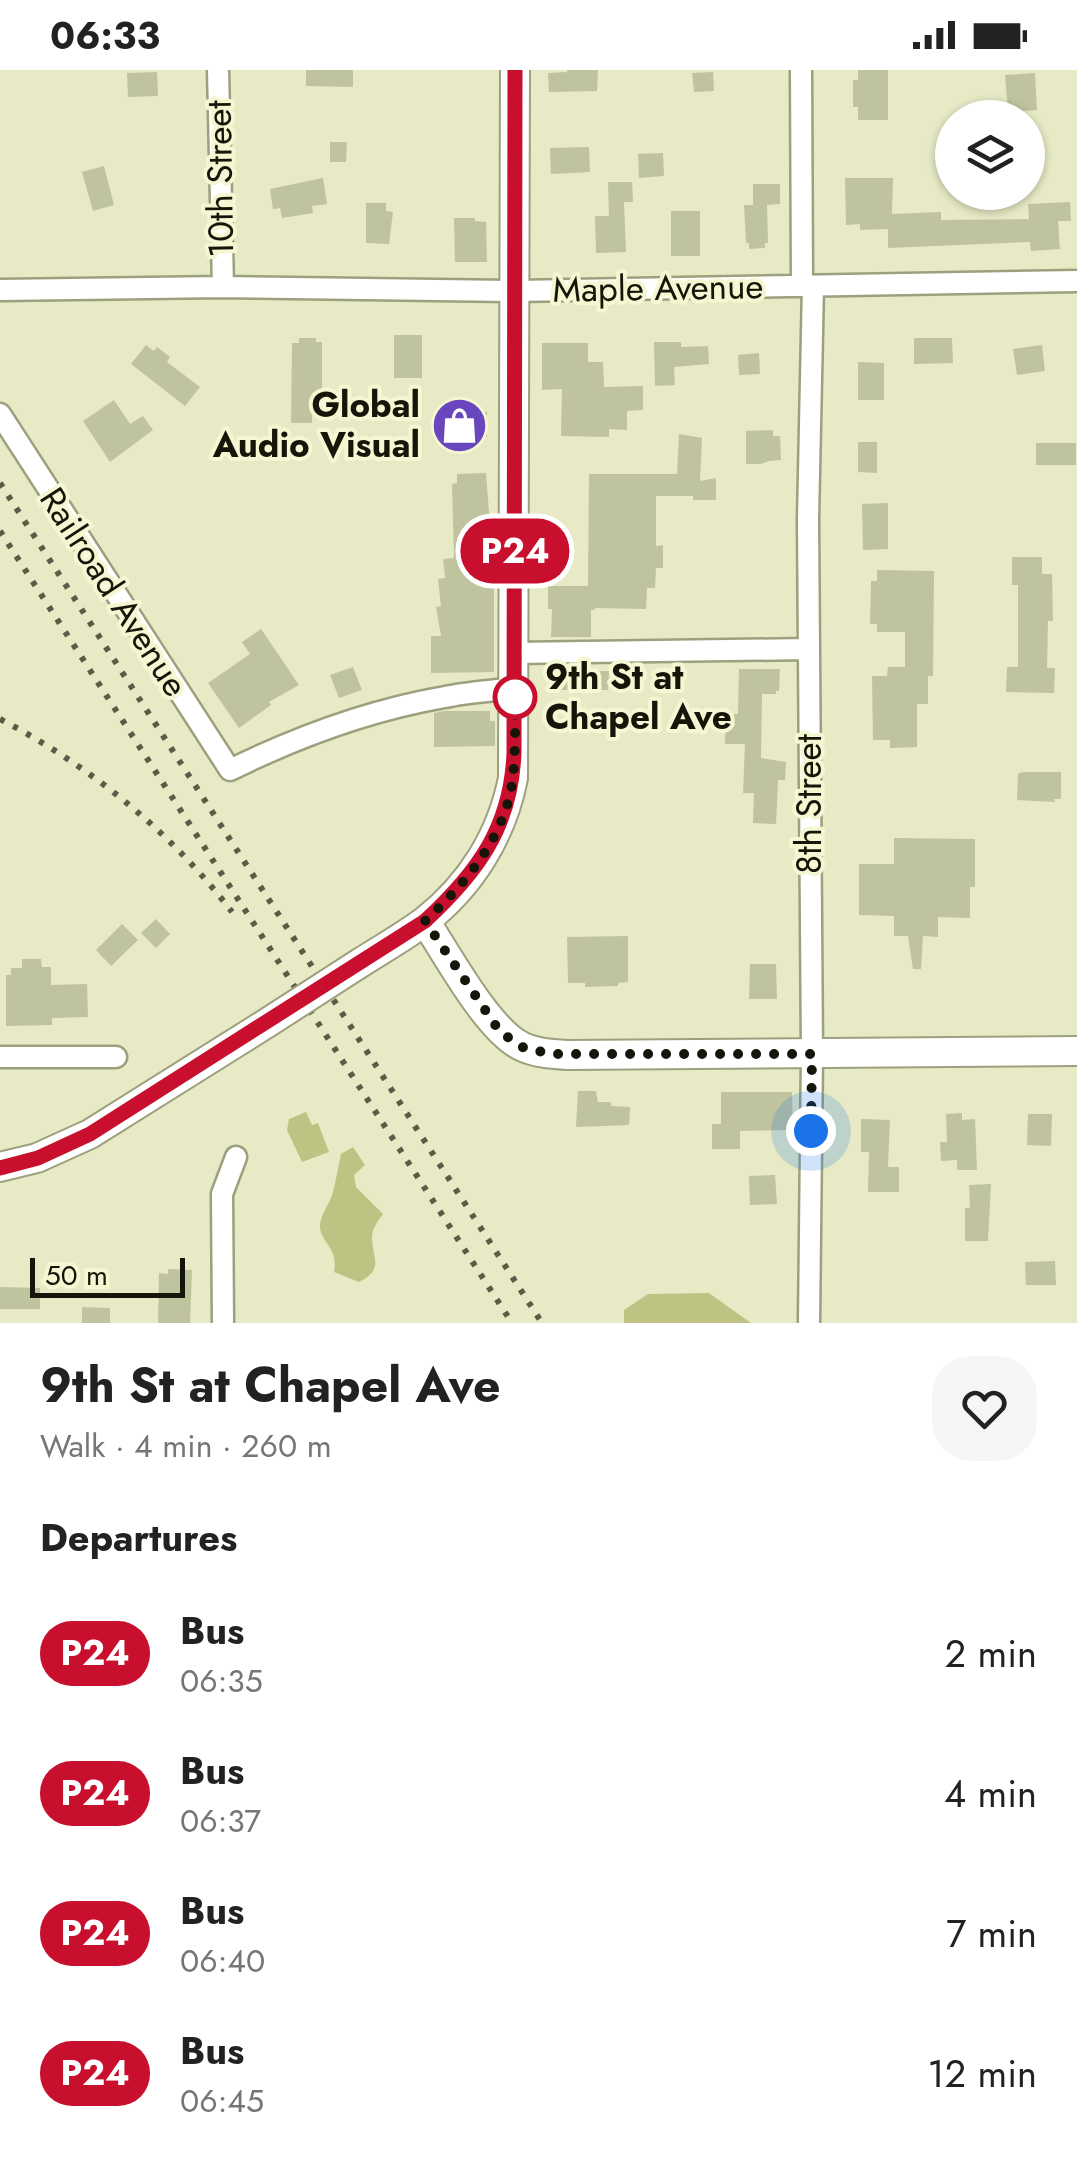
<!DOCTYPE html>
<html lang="en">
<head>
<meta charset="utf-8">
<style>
	body { margin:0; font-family:Jost,sans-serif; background:#f6f6f6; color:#222; height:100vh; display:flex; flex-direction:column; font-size:38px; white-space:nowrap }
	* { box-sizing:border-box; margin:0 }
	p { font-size:32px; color:#767676 }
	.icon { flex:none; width:55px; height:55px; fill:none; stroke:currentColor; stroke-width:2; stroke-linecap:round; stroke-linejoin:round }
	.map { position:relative; height:1253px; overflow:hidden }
	.details { display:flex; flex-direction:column; background:#fff; flex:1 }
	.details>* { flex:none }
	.badge { padding:0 20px; border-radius:32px; font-size:35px; line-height:65px }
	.fabs { position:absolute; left:935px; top:30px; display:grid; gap:20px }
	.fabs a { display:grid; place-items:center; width:110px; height:110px; border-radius:50%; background:#fff; box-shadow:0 2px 8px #0004; font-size:50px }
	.scale { position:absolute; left:30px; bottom:25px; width:155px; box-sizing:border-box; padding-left:10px; border:5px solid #151609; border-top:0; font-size:28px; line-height:35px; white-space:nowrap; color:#151609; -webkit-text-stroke:8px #f4f7d2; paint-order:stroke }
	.you { position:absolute; width:50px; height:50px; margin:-25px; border:8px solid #fff; border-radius:50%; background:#1a73e8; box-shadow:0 0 0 15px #1a73e833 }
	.map>.badge { position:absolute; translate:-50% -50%; box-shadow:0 0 0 5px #fff }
	h2 { padding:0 40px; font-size:38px; line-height:90px }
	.round { display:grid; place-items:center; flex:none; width:105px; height:105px; border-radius:40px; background:#f6f6f6 }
	.head { display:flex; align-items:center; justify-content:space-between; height:170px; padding:0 40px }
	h1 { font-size:48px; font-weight:700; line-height:75px }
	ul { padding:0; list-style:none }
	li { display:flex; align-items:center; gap:30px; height:140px; padding:0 40px }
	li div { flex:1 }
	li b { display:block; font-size:38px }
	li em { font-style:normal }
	li .badge { min-width:110px; font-weight:700; text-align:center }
	.status { display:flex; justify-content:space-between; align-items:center; height:70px; padding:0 50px; background:#fff; direction:ltr }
	.status svg { height:28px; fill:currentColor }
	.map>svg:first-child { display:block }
	.green { fill:#bec383 }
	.building { fill:#bfc39e }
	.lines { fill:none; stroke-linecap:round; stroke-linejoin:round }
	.street-casing { stroke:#9da07d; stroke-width:25 }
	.secondary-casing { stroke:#9da07d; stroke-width:32 }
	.street { stroke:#fff; stroke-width:20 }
	.secondary { stroke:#fff; stroke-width:28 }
	.rail { stroke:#5a5c47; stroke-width:6; stroke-dasharray:5 10; stroke-linecap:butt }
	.secondary-bridge-casing { stroke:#9da07d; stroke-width:32; stroke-linecap:butt }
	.secondary-bridge { stroke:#fff; stroke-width:28 }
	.line-casing { stroke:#fff; stroke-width:22 }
	.line { stroke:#c8102e; stroke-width:15 }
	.walk { stroke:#151609; stroke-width:10; stroke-dasharray:0 18 }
	.stop-dot { fill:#fff; stroke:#c8102e; stroke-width:5 }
	.labels { text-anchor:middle; stroke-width:8; stroke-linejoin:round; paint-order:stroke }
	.street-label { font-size:35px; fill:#151609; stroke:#f4f7d2 }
	.poi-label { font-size:35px; font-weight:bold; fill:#151609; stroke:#f4f7d2; text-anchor:end }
	.stop-label { font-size:35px; font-weight:bold; fill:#151609; stroke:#f4f7d2; text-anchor:start }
</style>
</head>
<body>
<div class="status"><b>06:33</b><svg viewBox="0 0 49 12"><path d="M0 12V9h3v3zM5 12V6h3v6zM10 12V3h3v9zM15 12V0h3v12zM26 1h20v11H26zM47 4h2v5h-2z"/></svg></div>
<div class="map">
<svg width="1077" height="1253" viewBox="0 0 1077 1253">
	<rect width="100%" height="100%" fill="#e7eac5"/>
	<!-- green -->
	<path class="green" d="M 306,1042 L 312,1055 L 318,1053 L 329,1082 L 302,1092 L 287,1060 L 289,1049 Z
		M 353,1077 L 365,1095 L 354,1105 L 356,1117 L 383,1144 C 378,1151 372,1158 372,1168 C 373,1190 384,1199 359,1212 L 334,1202 C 339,1178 320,1172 320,1156 C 320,1145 329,1135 332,1125 C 336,1112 338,1097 341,1084 Z
		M 709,1223 L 751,1253 L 624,1253 L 624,1240 L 648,1224 Z"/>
	<!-- building -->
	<path class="building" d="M 306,0 L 353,0 L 353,17 L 306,16 Z
		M 567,0 L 598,0 L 597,21 L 549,22 L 548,3 L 567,2 Z
		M 858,0 L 888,0 L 888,50 L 858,50 L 858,37 L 853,37 L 853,10 L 858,10 Z
		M 157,2 L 158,26 L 128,27 L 127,3 Z
		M 713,2 L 714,21 L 694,22 L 692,3 Z
		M 1035,3 L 1037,40 L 1008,42 L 1005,5 Z
		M 330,72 L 347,72 L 346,92 L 330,92 Z
		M 589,77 L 590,102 L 551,104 L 550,78 Z
		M 663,83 L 664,106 L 639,108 L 638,84 Z
		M 104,96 L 114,135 L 93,141 L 82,102 Z
		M 323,108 L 327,134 L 312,136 L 313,143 L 282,148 L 280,138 L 273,139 L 270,119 Z
		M 845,108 L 893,108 L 892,144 L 941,142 L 941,150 L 1029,149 L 1028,134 L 1070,132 L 1071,151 L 1058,151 L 1060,179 L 1031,181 L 1030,172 L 888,178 L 888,159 L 860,160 L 860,154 L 846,155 Z
		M 608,112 L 632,112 L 633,132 L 624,132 L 626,182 L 596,183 L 595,146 L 609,146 Z
		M 753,114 L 780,114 L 780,134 L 767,135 L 768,173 L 765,173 L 765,178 L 749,179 L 749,173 L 746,173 L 744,135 L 753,135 Z
		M 366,133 L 386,133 L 386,141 L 393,142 L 389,174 L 366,173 Z
		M 671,141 L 700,141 L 700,186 L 671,186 Z
		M 454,148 L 475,148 L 475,151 L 486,152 L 487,192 L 455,192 Z
		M 394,265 L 422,265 L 422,308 L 394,308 Z
		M 299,268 L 316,268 L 316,272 L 322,272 L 322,330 L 312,330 L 312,353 L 291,353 L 292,273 L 299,273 Z
		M 914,268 L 952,268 L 953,293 L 914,294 Z
		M 654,272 L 681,272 L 681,277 L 708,276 L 709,294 L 674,297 L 675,315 L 655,316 Z
		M 542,273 L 588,273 L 588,292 L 603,292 L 604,317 L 643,316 L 643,340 L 627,341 L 627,360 L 609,359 L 609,367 L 561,366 L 562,319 L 542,320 Z
		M 146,275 L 154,281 L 157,277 L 170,287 L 167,292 L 200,317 L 185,336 L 131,294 Z
		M 1042,275 L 1045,301 L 1017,305 L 1013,279 Z
		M 759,283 L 760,304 L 739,305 L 738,285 Z
		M 858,292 L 884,293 L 884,330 L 858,330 Z
		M 114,330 L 130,354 L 143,346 L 153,360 L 110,392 L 83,351 Z
		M 442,341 L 487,342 L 487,367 L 442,366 Z
		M 773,360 L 773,366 L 780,366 L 781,390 L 769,391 L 761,394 L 746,394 L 746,361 Z
		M 679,364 L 702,368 L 700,411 L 716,408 L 716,430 L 693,430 L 693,426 L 656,426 L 656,476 L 663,475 L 663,498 L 656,498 L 655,518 L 647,518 L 646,539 L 595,538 L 595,540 L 591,540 L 591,567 L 551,567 L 552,539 L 548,539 L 548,516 L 588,516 L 589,404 L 677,404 Z
		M 858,372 L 877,372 L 877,403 L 858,402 Z
		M 1036,373 L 1076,373 L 1076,395 L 1036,395 Z
		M 486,403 L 494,508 L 494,602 L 431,603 L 431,566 L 441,566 L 436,537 L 441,536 L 438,509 L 445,508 L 443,489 L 454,488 L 452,414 L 457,413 L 457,404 Z
		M 888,433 L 888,479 L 863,480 L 862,434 Z
		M 1012,487 L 1042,487 L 1042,504 L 1052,504 L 1053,551 L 1048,551 L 1047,598 L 1055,598 L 1054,623 L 1006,622 L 1007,597 L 1018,597 L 1018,515 L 1012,515 Z
		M 877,500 L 934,501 L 933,606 L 928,606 L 928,634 L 917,634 L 917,677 L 890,678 L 890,670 L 873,670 L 872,606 L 887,606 L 888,597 L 905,597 L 905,562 L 877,562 L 877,554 L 870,554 L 871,511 L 877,511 Z
		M 261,559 L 299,615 L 269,632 L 271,635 L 239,658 L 208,613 L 250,584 L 242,572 Z
		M 353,597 L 362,620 L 339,628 L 330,605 Z
		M 739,599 L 780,599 L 779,621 L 776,621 L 776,624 L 762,624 L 761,688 L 786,692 L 785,710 L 778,710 L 776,754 L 753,753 L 754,723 L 743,723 L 745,674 L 725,674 L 726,644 L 738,644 Z
		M 554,601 L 609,601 L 608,620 L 553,620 Z
		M 444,641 L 490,641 L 490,651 L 495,651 L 495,676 L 434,677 L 434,643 Z
		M 1022,702 L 1061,702 L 1061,729 L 1054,729 L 1055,732 L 1017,730 L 1018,704 Z
		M 894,768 L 975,769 L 975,817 L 970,817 L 970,848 L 938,847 L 938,867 L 923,866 L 921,899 L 913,899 L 908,866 L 894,866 L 894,846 L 859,845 L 859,794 L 894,794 Z
		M 156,849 L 170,864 L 156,878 L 141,863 Z
		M 122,854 L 138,870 L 111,896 L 96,880 Z
		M 628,866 L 628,912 L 618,913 L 618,916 L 585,917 L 585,913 L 568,913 L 567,867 Z
		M 22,889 L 41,889 L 42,897 L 51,897 L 51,915 L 87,914 L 88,947 L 52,948 L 52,955 L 6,956 L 6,905 L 11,905 L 11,898 L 22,898 Z
		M 750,894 L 776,894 L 777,929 L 749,929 Z
		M 578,1021 L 596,1021 L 598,1032 L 611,1032 L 611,1036 L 630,1037 L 629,1055 L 576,1057 Z
		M 721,1022 L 792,1022 L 793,1060 L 740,1061 L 740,1079 L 712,1079 L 712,1054 L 721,1054 Z
		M 962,1043 L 962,1050 L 975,1049 L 977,1100 L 957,1100 L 957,1090 L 941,1091 L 940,1072 L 947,1072 L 946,1044 Z
		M 1028,1044 L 1052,1044 L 1051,1076 L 1027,1075 Z
		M 861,1049 L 890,1050 L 888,1097 L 899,1097 L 899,1122 L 868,1122 L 869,1082 L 861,1082 Z
		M 775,1105 L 777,1134 L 750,1135 L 749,1106 Z
		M 991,1114 L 988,1171 L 965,1171 L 965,1138 L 970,1138 L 969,1115 Z
		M 1055,1191 L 1056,1215 L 1026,1215 L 1025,1192 Z
		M 168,1199 L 192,1200 L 190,1253 L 158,1253 L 159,1203 L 168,1204 Z
		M 0,1217 L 40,1218 L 40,1239 L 0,1239 Z
		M 82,1237 L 110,1238 L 110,1253 L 82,1253 Z"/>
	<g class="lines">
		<defs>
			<path id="street" d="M 218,0 L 223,217
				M 801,0 L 802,216
				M 0,220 L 223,217 L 516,221 L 1077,211
				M 0,344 L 230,700 C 297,667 370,640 445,627 C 468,622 492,621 515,618
				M 515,583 L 808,579
				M 0,987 L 116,987
				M 223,1253 L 222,1124 L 236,1087
				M 809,1253 L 812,985 L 808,449 L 813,216"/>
			<path id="secondary" d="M 425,851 C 447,884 487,959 521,976 C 535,983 551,984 567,985 L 1077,981
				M 360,893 C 382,879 405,866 425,851 C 471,815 502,765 513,708 L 515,0
				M 0,1097 L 37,1088 L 90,1064 L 267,953"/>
		</defs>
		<!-- street casing -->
		<use href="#street" class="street-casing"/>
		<!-- secondary casing -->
		<use href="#secondary" class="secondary-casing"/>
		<!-- street -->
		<use href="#street" class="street"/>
		<!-- secondary -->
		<use href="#secondary" class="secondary"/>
		<!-- rail -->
		<path class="rail" d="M 0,413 L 542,1253
			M 0,461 L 512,1253
			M 0,649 C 90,696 170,761 232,842"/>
		<defs>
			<path id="secondary-bridge" d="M 267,953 L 360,893"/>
		</defs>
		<!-- secondary-bridge casing -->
		<use href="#secondary-bridge" class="secondary-bridge-casing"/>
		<!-- secondary-bridge -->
		<use href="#secondary-bridge" class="secondary-bridge"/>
	</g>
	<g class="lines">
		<defs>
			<path id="line" d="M 0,1098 L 38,1088 L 90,1064 L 425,851 C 478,802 511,757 514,683 L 515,0"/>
		</defs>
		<!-- line casing -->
		<use href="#line" class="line-casing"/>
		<!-- line -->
		<use href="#line" class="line"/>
		<!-- walk -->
		<path class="walk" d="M 515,627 L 515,618 C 515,647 516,677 513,706 C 507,765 467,812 425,851 L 500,962 L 524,978 L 552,984 L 812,984 L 811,1061"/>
	</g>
	<!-- icons -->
	<defs>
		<symbol id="shop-disc" viewBox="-11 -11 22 22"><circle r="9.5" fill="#6946be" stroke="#f4f7d2"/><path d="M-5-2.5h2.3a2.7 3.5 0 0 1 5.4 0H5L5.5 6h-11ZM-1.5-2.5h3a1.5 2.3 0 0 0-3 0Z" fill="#fff"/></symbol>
	</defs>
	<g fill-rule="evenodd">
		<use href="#shop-disc" x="428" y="324" width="63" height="63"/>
	</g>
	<!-- markers -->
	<circle class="stop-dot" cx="515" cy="627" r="20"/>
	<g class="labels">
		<!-- street labels -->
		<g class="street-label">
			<text transform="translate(220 109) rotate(-91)" y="12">10th Street</text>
			<text transform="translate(658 218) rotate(-1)" y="12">Maple Avenue</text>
			<text transform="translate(114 522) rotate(57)" y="12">Railroad Avenue</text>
			<text transform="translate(809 734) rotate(-90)" y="12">8th Street</text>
		</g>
		<!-- poi labels -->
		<g class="poi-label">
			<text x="420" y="347">Global<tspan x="420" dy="40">Audio Visual</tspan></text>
		</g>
		<!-- stop labels -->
		<g class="stop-label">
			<text x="545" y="619">9th St at<tspan x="545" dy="40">Chapel Ave</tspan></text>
		</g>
	</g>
</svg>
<div class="fabs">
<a><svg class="icon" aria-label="layers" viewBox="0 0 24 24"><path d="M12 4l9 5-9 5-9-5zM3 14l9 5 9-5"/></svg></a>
</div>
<div class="scale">50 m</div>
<div class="you" style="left:811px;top:1061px"></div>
<b class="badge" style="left:515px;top:481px;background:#c8102e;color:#fff">P24</b>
</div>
<section class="details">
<div class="head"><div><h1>9th St at Chapel Ave</h1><p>Walk · 4 min · 260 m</p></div><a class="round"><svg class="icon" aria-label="heart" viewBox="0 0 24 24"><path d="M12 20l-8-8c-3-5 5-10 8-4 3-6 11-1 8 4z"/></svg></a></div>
<h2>Departures</h2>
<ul>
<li><span class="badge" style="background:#c8102e;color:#fff">P24</span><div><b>Bus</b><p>06:35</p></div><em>2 min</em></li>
<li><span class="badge" style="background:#c8102e;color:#fff">P24</span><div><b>Bus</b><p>06:37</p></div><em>4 min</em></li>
<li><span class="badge" style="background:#c8102e;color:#fff">P24</span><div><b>Bus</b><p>06:40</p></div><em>7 min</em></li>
<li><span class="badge" style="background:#c8102e;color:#fff">P24</span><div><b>Bus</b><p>06:45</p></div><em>12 min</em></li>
</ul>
</section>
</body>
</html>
